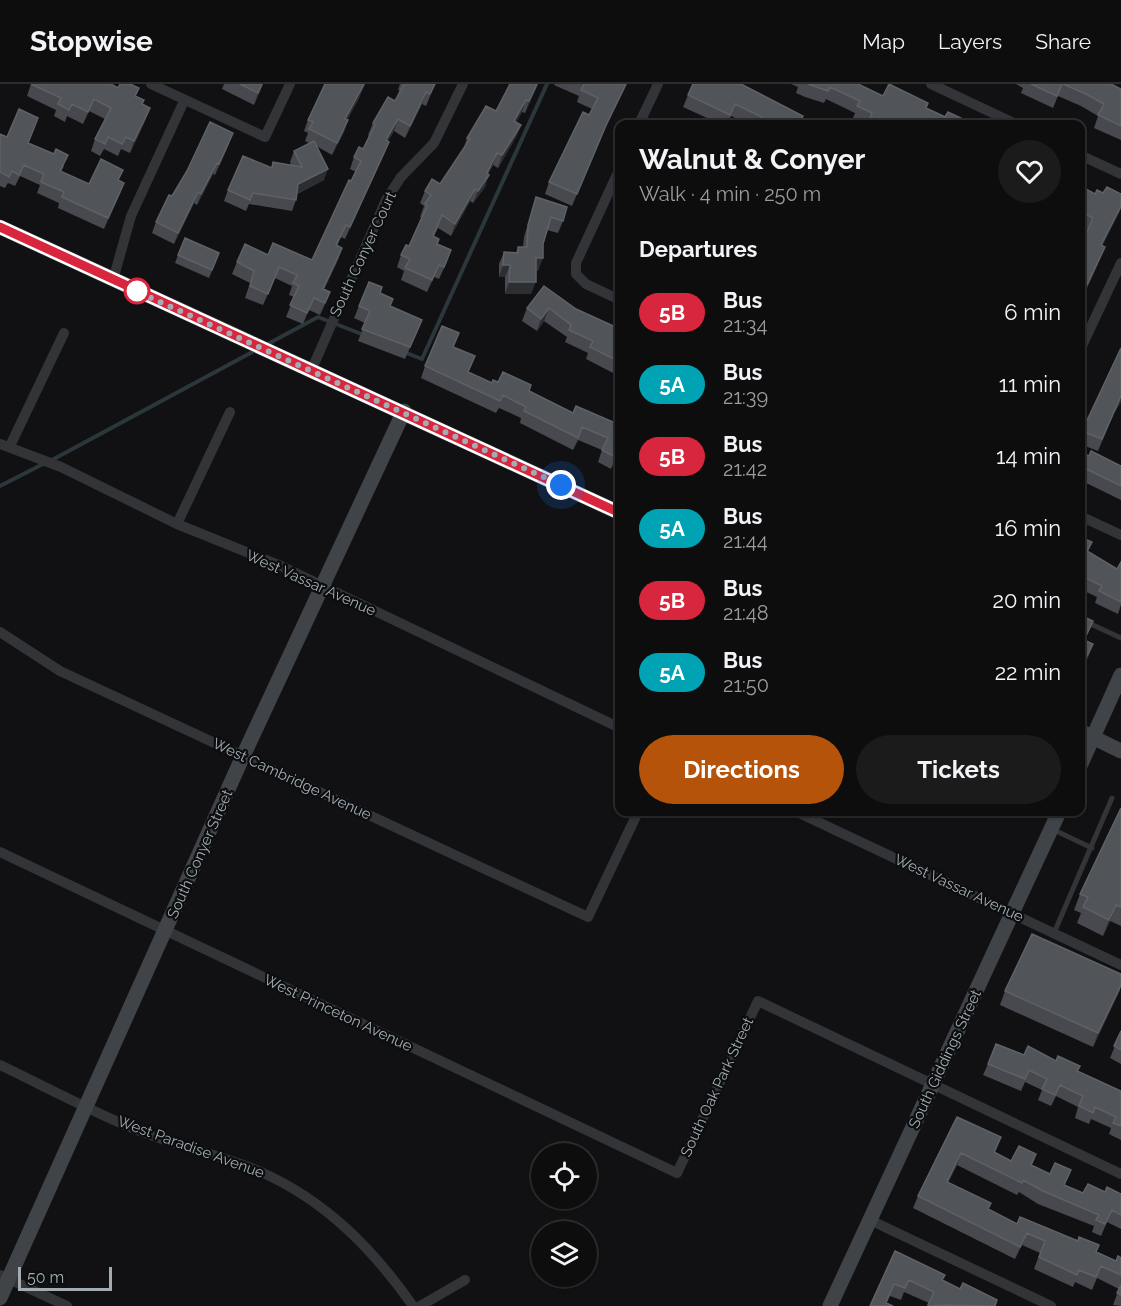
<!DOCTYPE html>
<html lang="en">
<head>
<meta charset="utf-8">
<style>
	body { margin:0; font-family:Raleway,sans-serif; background:#1b1b1c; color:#f1f3f6; height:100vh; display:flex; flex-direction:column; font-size:22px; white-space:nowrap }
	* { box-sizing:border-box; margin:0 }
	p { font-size:20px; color:#9a9c9e }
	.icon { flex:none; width:33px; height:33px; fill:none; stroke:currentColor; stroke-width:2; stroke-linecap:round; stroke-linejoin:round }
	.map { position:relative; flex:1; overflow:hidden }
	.side { position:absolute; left:615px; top:36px; width:470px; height:696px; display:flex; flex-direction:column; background:#0d0d0e; border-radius:12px; box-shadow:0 2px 4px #0004,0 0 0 2px #2d2d2e }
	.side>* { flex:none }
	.badge { padding:0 12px; border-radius:20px; font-size:21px; line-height:39px }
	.fabs { position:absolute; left:531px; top:1059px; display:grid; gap:12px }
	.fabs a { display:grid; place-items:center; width:66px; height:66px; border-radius:50%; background:#0d0d0e; box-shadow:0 2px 4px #0004,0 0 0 2px #2d2d2e; font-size:30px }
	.scale { position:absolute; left:18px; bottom:15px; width:94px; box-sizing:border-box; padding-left:6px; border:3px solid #a3abb3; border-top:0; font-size:16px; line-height:21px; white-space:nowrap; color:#a3abb3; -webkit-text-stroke:4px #0c0d0e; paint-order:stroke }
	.you { position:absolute; width:30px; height:30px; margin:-15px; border:4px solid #fff; border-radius:50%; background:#1a73e8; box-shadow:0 0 0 9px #1a73e833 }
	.map>.badge { position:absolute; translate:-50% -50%; box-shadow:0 0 0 3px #fff }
	h2 { padding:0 24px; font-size:22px; line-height:54px }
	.round { display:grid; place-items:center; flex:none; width:63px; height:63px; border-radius:32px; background:#1b1b1c }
	.headline { display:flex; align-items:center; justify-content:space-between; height:102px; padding:0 24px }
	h1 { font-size:28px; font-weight:700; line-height:45px }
	.button { display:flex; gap:12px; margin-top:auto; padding:12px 24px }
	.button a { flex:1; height:69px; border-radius:36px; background:#b45309; color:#fff; font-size:24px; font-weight:700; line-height:69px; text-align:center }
	.button a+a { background:#1b1b1c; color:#f1f3f6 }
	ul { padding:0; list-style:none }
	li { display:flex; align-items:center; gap:18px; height:72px; padding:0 24px }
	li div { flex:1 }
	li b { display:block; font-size:22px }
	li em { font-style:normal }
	li .badge { min-width:66px; font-weight:700; text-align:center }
	header { display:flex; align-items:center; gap:36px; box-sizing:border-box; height:84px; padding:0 30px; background:#0d0d0e; border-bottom:2px solid #2d2d2e }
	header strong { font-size:28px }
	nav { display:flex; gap:33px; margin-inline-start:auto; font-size:21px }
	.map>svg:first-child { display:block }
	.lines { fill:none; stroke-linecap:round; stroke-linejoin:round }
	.stream { stroke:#2b373b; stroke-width:4 }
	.lane { stroke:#323438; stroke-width:5 }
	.street { stroke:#323438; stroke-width:10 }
	.secondary { stroke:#404448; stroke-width:15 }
	.wall { fill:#47494e }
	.shaded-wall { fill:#2d2e32 }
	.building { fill:#515459; stroke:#5e6267; stroke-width:1.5 }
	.line-casing { stroke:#fff; stroke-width:14 }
	.line { stroke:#d7263d; stroke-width:9 }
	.walk { stroke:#a3abb3; stroke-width:6; stroke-dasharray:0 10.8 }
	.stop-dot { fill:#fff; stroke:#d7263d; stroke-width:3 }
	.labels { text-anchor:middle; stroke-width:4.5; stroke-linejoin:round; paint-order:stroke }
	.street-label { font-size:15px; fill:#a3abb3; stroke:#0c0d0e }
</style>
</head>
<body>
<header>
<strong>Stopwise</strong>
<nav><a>Map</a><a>Layers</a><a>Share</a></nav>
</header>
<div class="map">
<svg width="1121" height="1222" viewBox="0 0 1121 1222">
	<rect width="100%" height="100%" fill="#111113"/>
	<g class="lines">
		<!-- stream -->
		<path class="stream" d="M 266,261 L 318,233 L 364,251
			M 404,268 L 422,275 L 547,0
			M 52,376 L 256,266
			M 0,402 L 45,379"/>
		<!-- lane -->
		<path class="lane" d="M 1080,535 L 1121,554
			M 1052,745 L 1092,764
			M 1054,849 L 1112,714"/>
		<!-- street -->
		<path class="street" d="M 151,0 L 265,53 L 290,0
			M 931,0 L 1016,40
			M 639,40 L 658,0
			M 1080,71 L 1121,90
			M 620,84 L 576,179 L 576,190 L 586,200 L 620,216
			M 113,196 L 131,132 L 184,17
			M 1080,266 L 1121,179
			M 311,287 L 386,116 L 401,93 L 434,59 L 463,0
			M 0,360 L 61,383 L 177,440 L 281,482 L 620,644
			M 10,362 L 64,249
			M 1080,432 L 1121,451
			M 177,440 L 230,328
			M 0,548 L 60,587 L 588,833 L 638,728
			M 797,728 L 1121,881
			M 0,768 L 677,1089 L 758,917 L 1121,1090
			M 0,981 C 44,1002 87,1025 132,1044 C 174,1062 220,1070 261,1088 C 326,1117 373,1165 413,1222
			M 870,1136 L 1051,1222
			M 0,1191 L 67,1222
			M 420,1222 L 465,1196"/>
		<!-- secondary -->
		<path class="secondary" d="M 0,143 L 620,429
			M 1080,647 L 1121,667
			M 1080,682 L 1121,591
			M 0,1214 L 243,672 L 404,327
			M 830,1222 L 1059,728"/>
	</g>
	<!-- wall -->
	<path class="wall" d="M 31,0 L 139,4 L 136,12 L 144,16 L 142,21 L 150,24 L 145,37 L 130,69 L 121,65 L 118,72 L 104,65 L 100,72 L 91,67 L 95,55 L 105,35 L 89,27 L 83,40 L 67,32 L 65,38 L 54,32 L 56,26 L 27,12 Z
		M 224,0 L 263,0 L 254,21 L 222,5 Z
		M 323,0 L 365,0 L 358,16 L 347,36 L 344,48 L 332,71 L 318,63 L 324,96 L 297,110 L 296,116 L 292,127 L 249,120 L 246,127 L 224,117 L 228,106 L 271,84 L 273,78 L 291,81 L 290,78 L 294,67 L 309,59 L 305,57 L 308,49 L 304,47 L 308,36 L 325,1 Z
		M 400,0 L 435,0 L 426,22 L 422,20 L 405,54 L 394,47 L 388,57 L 389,58 L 384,70 L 345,155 L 341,153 L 337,162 L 342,164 L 338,176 L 324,205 L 325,220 L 320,231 L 309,226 L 303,240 L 286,233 L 294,213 L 289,211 L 292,202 L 275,194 L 263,221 L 245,214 L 250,199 L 232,190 L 237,178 L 268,171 L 312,176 L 356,88 L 350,85 L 354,73 L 363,65 L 369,52 L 368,51 L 373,39 L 395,17 L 400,7 L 398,6 Z
		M 538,0 L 525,29 L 522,28 L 516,38 L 521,41 L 516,53 L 498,84 L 493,81 L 488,90 L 485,103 L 473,119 L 470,117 L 451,152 L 438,144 L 434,152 L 447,178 L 439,195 L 434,193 L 427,208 L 401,196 L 404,187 L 397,183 L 401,171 L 409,162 L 422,133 L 420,133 L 424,122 L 420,119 L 425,107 L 440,100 L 463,66 L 467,54 L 496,27 Z
		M 555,0 L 627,0 L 602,51 L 572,122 L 545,110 L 549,98 L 592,25 L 577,18 L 579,12 L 554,1 Z
		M 693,0 L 801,37 L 808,40 L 749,40 L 731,32 L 727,40 L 720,40 L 683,23 L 688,11 Z
		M 791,0 L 858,0 L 883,12 L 926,24 L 964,40 L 867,40 L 853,34 L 855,29 L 826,15 L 824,19 L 805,13 L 796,9 L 798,3 Z
		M 1016,0 L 1111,0 L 1121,5 L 1121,56 L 1094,44 L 1098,32 L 1081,22 L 1058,12 L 1053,24 L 1021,9 L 1023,4 Z
		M 34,45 L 28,59 L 64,82 L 61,88 L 89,100 L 119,97 L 124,99 L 120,110 L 104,145 L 58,124 L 59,119 L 37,109 L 40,101 L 20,92 L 15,102 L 8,99 L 5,104 L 0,102 L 0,50 L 7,53 Z
		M 229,60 L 215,91 L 213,90 L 197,121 L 194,119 L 174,160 L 152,149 L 156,138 Z
		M 1080,102 L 1095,110 L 1102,162 L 1100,175 L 1083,213 L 1080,211 L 1080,165 L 1088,146 L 1080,142 Z
		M 536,113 L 563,137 L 558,149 L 547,146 L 543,160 L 538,187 L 536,187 L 531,210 L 505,210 L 505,193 L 499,193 L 499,180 L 504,168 L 516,168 L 518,163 L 523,163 L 524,153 Z
		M 620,167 L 620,182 L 615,180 Z
		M 178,171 L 216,177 L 209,194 L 175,179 Z
		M 380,209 L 390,222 L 417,248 L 405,275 L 358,257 L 365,239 L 354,234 L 359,222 Z
		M 527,224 L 576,225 L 620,245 L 620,285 L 617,291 L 586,275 L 588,269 L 565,258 L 567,253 L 544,237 L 537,247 L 522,237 Z
		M 454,263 L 469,288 L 492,299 L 498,298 L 529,307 L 573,329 L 620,341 L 620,373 L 617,372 L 611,385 L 598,378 L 602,366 L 578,356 L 573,366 L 520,339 L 521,334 L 499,324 L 496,329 L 421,294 L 425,282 Z
		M 1121,264 L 1121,318 L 1114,329 L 1098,367 L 1080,360 L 1080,351 Z
		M 1080,368 L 1089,372 L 1121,382 L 1121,416 L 1080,396 Z
		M 1080,453 L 1092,458 L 1088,468 L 1117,485 L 1121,478 L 1121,521 L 1118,530 L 1095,519 L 1097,513 L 1080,505 Z
		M 1080,531 L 1093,537 L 1085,556 L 1093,560 L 1080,590 Z
		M 1121,724 L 1121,842 L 1110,837 L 1103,852 L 1077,839 L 1081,829 L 1074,826 L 1080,810 Z
		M 1120,906 L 1093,963 L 1000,921 L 1005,907 Z
		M 1121,947 L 1121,980 L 1110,974 Z
		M 1024,971 L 1056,977 L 1080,982 L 1078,987 L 1121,1007 L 1121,1056 L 1109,1050 L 1111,1044 L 1091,1035 L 1089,1040 L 1075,1034 L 1078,1023 L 1056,1012 L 1051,1022 L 1038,1016 L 1042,1006 L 1025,998 L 1021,1007 L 983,991 L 988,980 Z
		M 957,1033 L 1001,1053 L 995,1069 L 1011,1077 L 1036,1070 L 1032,1081 L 1065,1101 L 1083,1109 L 1105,1108 L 1121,1110 L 1121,1145 L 1107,1138 L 1101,1152 L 1092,1148 L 1094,1142 L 1038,1120 L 1019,1108 L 1017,1111 L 957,1081 L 948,1098 L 988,1126 L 1017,1140 L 1097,1168 L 1116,1177 L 1121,1174 L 1121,1222 L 1113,1221 L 1119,1205 L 1097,1194 L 1092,1206 L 1075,1198 L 1073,1203 L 1034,1185 L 1040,1169 L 1022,1161 L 1015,1175 L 913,1124 L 918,1112 Z
		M 895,1167 L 943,1196 L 960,1205 L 997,1216 L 995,1222 L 927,1222 L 929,1219 L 904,1208 L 901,1216 L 890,1212 Z"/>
	<!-- shaded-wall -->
	<path class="shaded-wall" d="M 262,0 L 263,0 L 254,21 L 258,9 Z
		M 364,0 L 365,0 L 358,16 L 341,47 L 345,35 Z
		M 537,0 L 538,0 L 525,29 L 529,17 Z
		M 626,0 L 627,0 L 602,51 L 572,122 L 607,39 Z
		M 426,8 L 422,20 L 405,54 L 410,42 Z
		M 526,16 L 522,28 L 510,49 L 514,37 Z
		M 150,24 L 145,37 L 130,69 L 134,57 Z
		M 398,35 L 394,47 L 381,68 L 386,56 Z
		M 348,36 L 344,48 L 332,71 L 337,59 Z
		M 521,41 L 516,53 L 498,84 L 502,71 Z
		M 233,49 L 229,60 L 215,91 L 219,80 Z
		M 389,58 L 384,70 L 345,155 L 350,143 Z
		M 497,69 L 493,81 L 485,96 L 489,91 L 485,103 L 473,119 L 478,107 Z
		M 217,79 L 213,90 L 197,121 L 201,110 Z
		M 328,85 L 324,96 L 294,111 L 298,100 Z
		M 124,99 L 120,110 L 104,145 L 108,134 Z
		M 475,105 L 470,117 L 451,152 L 455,140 Z
		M 198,108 L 194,119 L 174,160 L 178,149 Z
		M 1121,122 L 1121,125 L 1097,173 L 1101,161 Z
		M 1105,163 L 1100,175 L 1083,213 L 1087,201 Z
		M 342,164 L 338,176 L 319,217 L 323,205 Z
		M 451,166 L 447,178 L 439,195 L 444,183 Z
		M 536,174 L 543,174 L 538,187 L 532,186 Z
		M 503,181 L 510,181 L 505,193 L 499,193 Z
		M 509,198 L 536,198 L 531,210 L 505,210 Z
		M 314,214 L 309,226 L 303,240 L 307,229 Z
		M 549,224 L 544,237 L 537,247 L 541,235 Z
		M 1121,312 L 1121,318 L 1114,329 L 1098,367 L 1118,317 Z
		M 620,364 L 617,372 L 611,385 L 615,373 Z
		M 1093,560 L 1088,574 L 1080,590 L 1085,576 Z
		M 1116,821 L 1110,837 L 1103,852 L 1109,836 Z
		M 1121,901 L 1120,906 L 1093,963 L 1098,949 Z
		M 961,1069 L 957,1081 L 943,1110 L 947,1098 Z
		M 1027,1149 L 1022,1161 L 1015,1175 L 1020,1163 Z"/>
	<!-- building -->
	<path class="building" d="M 31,0 L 111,0 L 118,4 L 120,0 L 130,0 L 139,4 L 135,12 L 144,16 L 142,20 L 150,24 L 134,57 L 126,53 L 122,60 L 108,53 L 105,60 L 95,55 L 111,24 L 94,15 L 88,28 L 72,20 L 69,26 L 58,20 L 61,14 Z
		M 240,0 L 262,0 L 258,9 Z
		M 325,0 L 364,0 L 345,35 L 348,36 L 337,59 L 309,45 L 313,38 L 308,36 Z
		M 404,0 L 435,0 L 430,10 L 426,8 L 410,42 L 398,35 L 386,56 L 389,58 L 350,143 L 346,141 L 336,161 L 342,164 L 323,205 L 330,208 L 325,219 L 314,214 L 307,229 L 290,221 L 299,202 L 293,199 L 297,191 L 279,183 L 268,210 L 250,202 L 254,187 L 237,178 L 245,160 L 268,171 L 273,159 L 312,176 L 349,96 L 351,97 L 361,77 L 354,73 L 359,63 L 363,65 L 375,41 L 373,39 L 388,13 L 395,17 Z
		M 510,0 L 537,0 L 529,17 L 526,16 L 514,37 L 521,41 L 502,71 L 497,69 L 487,89 L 489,91 L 478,107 L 475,105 L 455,140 L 442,131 L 433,152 L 439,155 L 437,160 L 451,166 L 444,183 L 439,181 L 432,196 L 405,184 L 410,175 L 401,171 L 406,161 L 409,162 L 427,122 L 425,120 L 431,111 L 425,107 L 432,95 L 440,100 L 470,55 L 467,54 L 486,22 L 496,27 Z
		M 583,0 L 626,0 L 607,39 L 577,110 L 549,98 L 583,28 L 589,31 L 598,14 L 581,6 L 584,0 Z
		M 693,0 L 741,0 L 803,32 L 801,37 L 808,40 L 758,40 L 762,33 L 735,20 L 730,31 L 688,11 Z
		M 808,0 L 858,0 L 883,12 L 889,0 L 928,19 L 926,24 L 945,33 L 948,28 L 965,36 L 963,40 L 899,40 L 887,35 L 884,40 L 870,34 L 872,29 L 857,22 L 860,17 L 830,3 L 828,7 Z
		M 1031,0 L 1062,0 L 1057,12 Z
		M 1063,0 L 1111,0 L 1121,5 L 1121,42 L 1098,31 L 1104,20 L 1086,10 Z
		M 19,25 L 38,34 L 28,59 L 54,70 L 56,65 L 68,71 L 60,87 L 89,100 L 101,75 L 123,86 L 118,96 L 124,99 L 108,134 L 62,113 L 64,108 L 41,98 L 44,90 L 24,81 L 19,91 L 12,87 L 9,93 L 0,88 L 0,50 L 7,53 Z
		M 824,35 L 835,40 L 821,40 Z
		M 210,38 L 233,49 L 219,80 L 217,79 L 201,110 L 198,108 L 178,149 L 156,138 L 169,111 L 172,112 L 187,87 Z
		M 314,57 L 328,85 L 298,100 L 296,116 L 253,109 L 250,116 L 228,106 L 243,72 L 272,84 L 273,78 L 302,83 L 294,67 Z
		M 1080,102 L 1095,110 L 1097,106 L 1103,109 L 1107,103 L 1121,110 L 1121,122 L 1101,161 L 1105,163 L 1087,201 L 1080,197 L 1080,165 L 1093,134 L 1080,127 Z
		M 536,113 L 567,123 L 563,137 L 551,133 L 543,160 L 543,174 L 536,174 L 536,198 L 509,198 L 510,181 L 503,181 L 504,168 L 518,169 L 518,163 L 527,163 L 528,141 Z
		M 185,154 L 219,169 L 212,186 L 178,171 Z
		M 369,198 L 382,203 L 380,209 L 393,215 L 390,222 L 422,236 L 410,263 L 362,245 L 370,227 L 359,222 Z
		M 544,202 L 576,225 L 620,245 L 620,278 L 590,263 L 593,257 L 569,246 L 571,241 L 549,224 L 541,235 L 527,224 Z
		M 442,242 L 459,249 L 453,263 L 475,272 L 468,288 L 492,299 L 493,296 L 498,298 L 503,288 L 531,301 L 529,307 L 573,329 L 576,322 L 620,341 L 620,364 L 615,373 L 602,366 L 608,354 L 582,343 L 578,354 L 524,327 L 526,323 L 503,311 L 500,317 L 425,282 Z
		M 1121,264 L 1121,312 L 1102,355 L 1082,347 Z
		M 1091,367 L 1121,382 L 1121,402 L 1080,382 L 1080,368 L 1089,372 Z
		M 1080,453 L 1092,458 L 1087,467 L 1117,485 L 1121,478 L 1121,518 L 1099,507 L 1102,502 L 1080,491 Z
		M 1080,531 L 1093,537 L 1084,556 L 1093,560 L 1085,576 L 1080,574 Z
		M 1121,724 L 1121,823 L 1116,821 L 1109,836 L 1083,823 L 1088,813 L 1080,810 Z
		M 1032,850 L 1121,890 L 1121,901 L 1098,949 L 1005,907 Z
		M 1121,947 L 1121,966 L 1114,962 Z
		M 996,960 L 1024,971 L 1028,962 L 1056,977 L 1058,972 L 1080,982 L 1077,987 L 1121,1007 L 1121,1042 L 1113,1039 L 1116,1033 L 1095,1023 L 1093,1029 L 1079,1022 L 1083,1012 L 1060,1001 L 1055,1011 L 1042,1005 L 1047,995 L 1029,986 L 1025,995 L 988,980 Z
		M 957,1033 L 1001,1053 L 994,1068 L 1011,1077 L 1019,1062 L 1036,1070 L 1031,1081 L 1050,1090 L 1055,1079 L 1071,1086 L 1064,1101 L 1083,1109 L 1088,1100 L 1105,1108 L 1107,1103 L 1121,1110 L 1121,1131 L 1112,1126 L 1105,1140 L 1096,1136 L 1099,1131 L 1043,1107 L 1023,1096 L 1022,1099 L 961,1069 L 947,1098 L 991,1119 L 988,1125 L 1017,1140 L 1020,1133 L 1078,1157 L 1079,1153 L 1099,1161 L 1096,1168 L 1116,1177 L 1118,1172 L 1121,1174 L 1121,1191 L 1101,1182 L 1096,1193 L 1079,1186 L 1077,1191 L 1039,1173 L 1045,1157 L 1027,1149 L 1020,1163 L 918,1112 Z
		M 895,1167 L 945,1191 L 942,1196 L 960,1205 L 963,1199 L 997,1216 L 995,1222 L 948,1221 L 930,1222 L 928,1221 L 934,1208 L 909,1196 L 905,1204 L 894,1200 L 886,1219 L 893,1222 L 870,1222 Z
		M 1121,1201 L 1121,1211 L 1117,1209 Z"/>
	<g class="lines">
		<defs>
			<path id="line" d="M 0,143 L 620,429"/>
		</defs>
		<!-- line casing -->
		<use href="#line" class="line-casing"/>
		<!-- line -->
		<use href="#line" class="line"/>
		<!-- walk -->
		<path class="walk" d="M 137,207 L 134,206 L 561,401"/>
	</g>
	<!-- markers -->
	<circle class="stop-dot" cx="137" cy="207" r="12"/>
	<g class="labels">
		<!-- street labels -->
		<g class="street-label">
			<text transform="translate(363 170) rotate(-65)" y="5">South Conyer Court</text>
			<text transform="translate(311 499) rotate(24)" y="5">West Vassar Avenue</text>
			<text transform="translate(292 695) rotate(25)" y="5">West Cambridge Avenue</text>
			<text transform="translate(200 770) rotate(-66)" y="5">South Conyer Street</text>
			<text transform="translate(959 804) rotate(25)" y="5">West Vassar Avenue</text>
			<text transform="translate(338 929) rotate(25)" y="5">West Princeton Avenue</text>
			<text transform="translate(945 975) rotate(-65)" y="5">South Giddings Street</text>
			<text transform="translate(717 1003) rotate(-65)" y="5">South Oak Park Street</text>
			<text transform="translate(191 1063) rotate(20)" y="5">West Paradise Avenue</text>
		</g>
	</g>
</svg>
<div class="fabs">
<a><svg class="icon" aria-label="locate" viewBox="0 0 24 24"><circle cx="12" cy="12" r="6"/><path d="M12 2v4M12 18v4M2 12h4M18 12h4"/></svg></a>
<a><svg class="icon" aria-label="layers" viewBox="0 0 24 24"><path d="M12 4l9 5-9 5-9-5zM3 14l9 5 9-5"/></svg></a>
</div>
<div class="scale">50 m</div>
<div class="you" style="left:561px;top:401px"></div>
<section class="side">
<div class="headline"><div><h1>Walnut &amp; Conyer</h1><p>Walk · 4 min · 250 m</p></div><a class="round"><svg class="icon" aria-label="heart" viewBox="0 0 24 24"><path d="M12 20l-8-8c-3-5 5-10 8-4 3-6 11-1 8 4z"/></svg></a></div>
<h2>Departures</h2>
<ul>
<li><span class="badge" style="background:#d7263d;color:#fff">5B</span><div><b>Bus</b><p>21:34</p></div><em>6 min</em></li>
<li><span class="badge" style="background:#00a3b4;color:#fff">5A</span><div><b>Bus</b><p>21:39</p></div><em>11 min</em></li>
<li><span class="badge" style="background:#d7263d;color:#fff">5B</span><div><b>Bus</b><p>21:42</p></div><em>14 min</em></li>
<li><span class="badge" style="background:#00a3b4;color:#fff">5A</span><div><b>Bus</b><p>21:44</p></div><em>16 min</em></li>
<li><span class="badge" style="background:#d7263d;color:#fff">5B</span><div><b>Bus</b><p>21:48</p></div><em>20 min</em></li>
<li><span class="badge" style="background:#00a3b4;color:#fff">5A</span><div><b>Bus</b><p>21:50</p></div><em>22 min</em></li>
</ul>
<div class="button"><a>Directions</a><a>Tickets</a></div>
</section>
</div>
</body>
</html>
